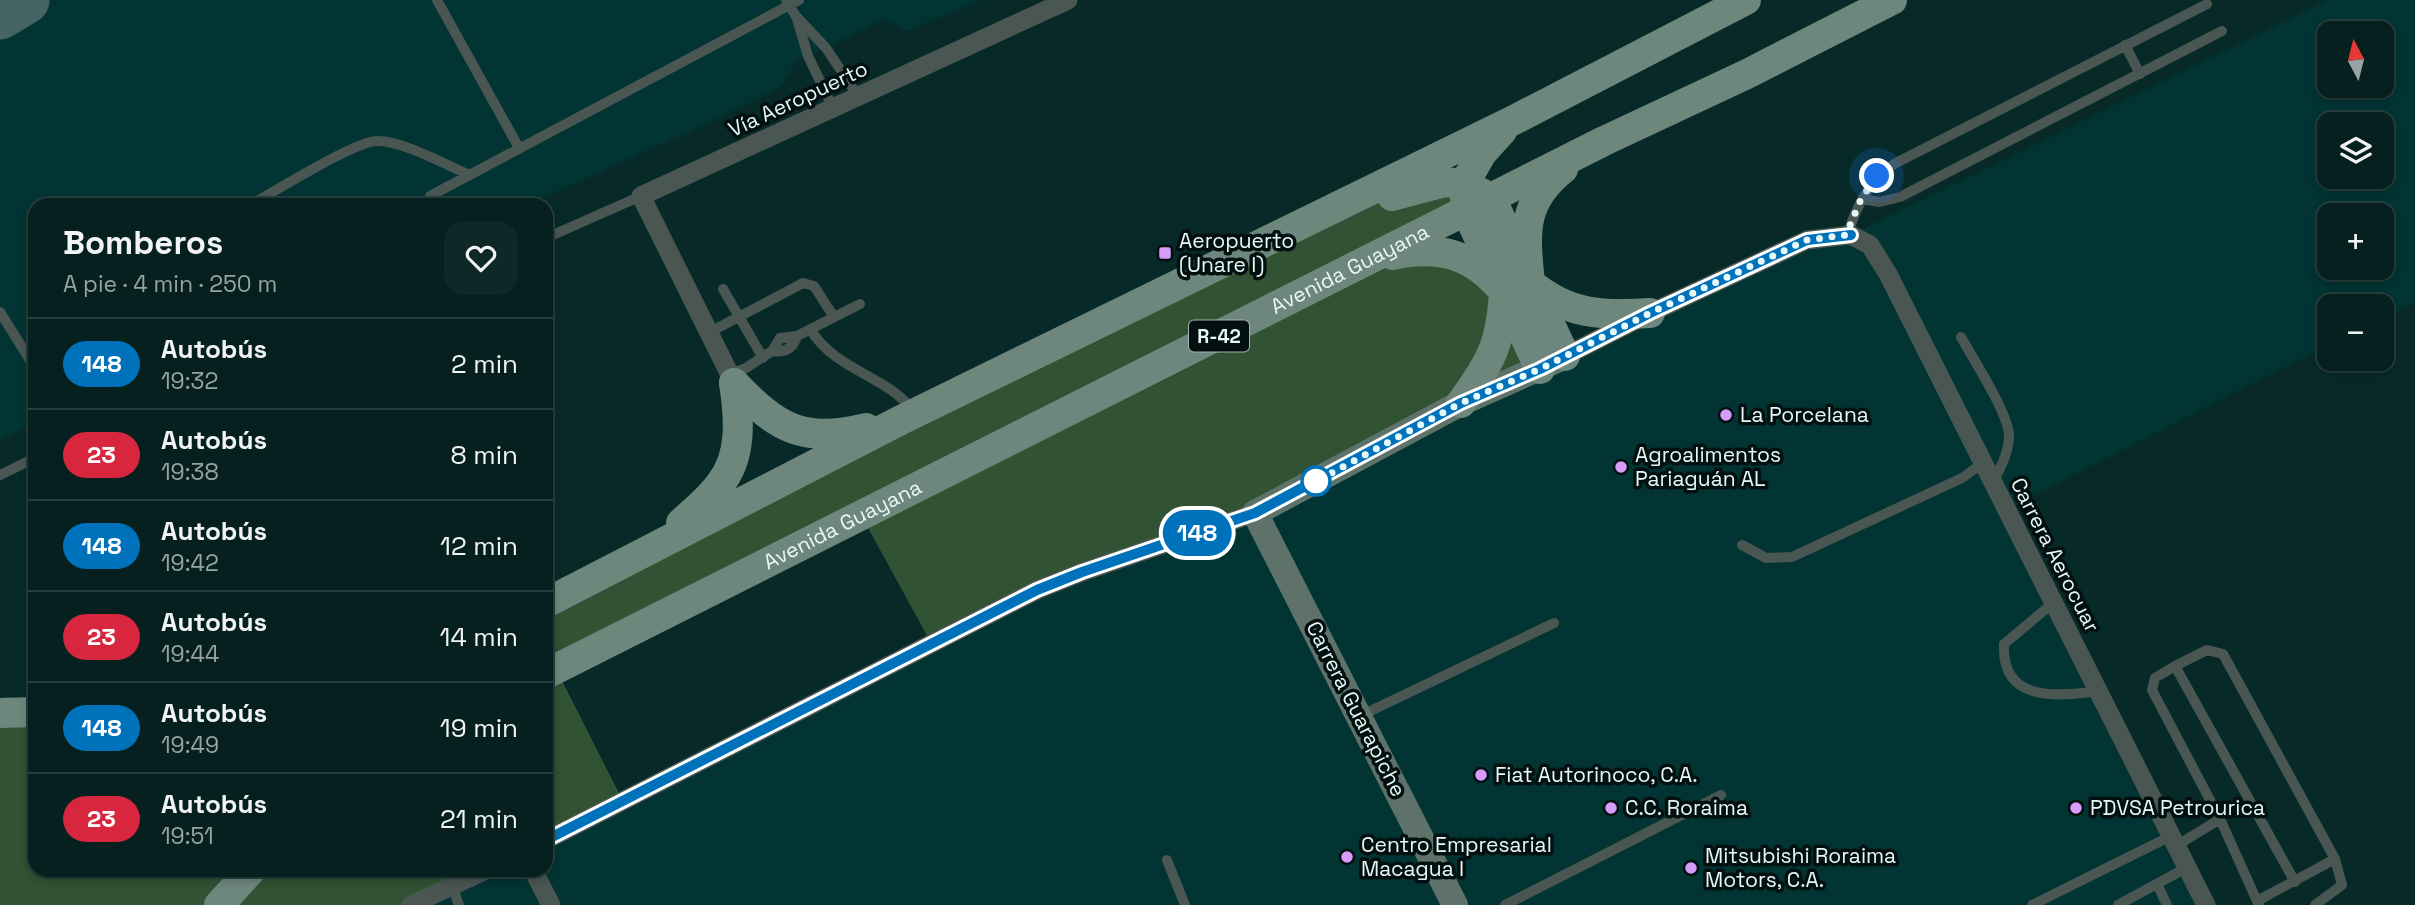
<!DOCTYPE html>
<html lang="es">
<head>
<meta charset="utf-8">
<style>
	body { margin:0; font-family:"Space Grotesk",sans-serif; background:#0e2828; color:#f1f3f6; height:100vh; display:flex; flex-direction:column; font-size:26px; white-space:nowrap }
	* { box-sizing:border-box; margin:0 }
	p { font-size:23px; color:#97a3a4 }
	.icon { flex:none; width:38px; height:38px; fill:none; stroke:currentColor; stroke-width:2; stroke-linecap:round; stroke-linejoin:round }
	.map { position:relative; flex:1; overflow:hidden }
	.panel { position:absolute; left:28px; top:198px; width:525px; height:679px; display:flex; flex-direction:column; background:#05201f; border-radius:21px; box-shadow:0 4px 10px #0003,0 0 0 2px #263e3d }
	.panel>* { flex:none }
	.badge { padding:0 14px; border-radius:23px; font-size:24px; line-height:46px }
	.needle { width:46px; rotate:353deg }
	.buttons { position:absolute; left:2317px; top:21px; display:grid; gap:14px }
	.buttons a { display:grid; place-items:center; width:77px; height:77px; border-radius:14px; background:#05201f; box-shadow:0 4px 10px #0003,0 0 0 2px #263e3d; font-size:35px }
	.you { position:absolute; width:35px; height:35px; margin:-18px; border:5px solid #fff; border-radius:50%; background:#1a73e8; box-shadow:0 0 0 10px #1a73e833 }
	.map>.badge { position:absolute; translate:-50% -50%; box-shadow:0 0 0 4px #fff }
	.round { display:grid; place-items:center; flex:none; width:74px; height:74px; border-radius:21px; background:#0e2828 }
	.headline { display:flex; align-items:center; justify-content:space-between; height:119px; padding:0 35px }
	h1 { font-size:33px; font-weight:800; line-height:52px }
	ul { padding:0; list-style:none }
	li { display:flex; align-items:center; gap:21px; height:91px; padding:0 35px; border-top:2px solid #263e3d }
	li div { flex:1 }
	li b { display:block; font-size:26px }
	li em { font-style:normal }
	li .badge { min-width:77px; font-weight:700; text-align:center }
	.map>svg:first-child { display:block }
	.built { fill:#023433; fill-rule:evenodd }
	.green { fill:#315233 }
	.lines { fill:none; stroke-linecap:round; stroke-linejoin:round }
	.taxiway { stroke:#466463; stroke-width:49 }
	.lane { stroke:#495651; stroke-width:10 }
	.street { stroke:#495651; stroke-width:19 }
	.secondary { stroke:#5e726a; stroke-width:26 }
	.primary { stroke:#6d877d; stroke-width:30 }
	.line-casing { stroke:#fff; stroke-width:16 }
	.line { stroke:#0072bc; stroke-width:10 }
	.walk { stroke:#e6f8f8; stroke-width:7; stroke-dasharray:0 12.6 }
	.poi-dot { fill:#d79bf9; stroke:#04100f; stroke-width:2.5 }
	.stop-dot { fill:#fff; stroke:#0072bc; stroke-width:3.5 }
	.labels { text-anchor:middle; stroke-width:7; stroke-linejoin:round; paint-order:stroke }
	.shield { fill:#04100f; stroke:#a2b2b2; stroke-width:2 }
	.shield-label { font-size:19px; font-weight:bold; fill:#e6f8f8 }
	.street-label { font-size:21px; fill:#e6f8f8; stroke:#04100f }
	.poi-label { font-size:21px; fill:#e6f8f8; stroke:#04100f; text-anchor:start }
</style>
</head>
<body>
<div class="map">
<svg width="2415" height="905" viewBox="0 0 2415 905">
	<rect width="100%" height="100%" fill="#072a29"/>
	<!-- built -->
	<path class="built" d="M 0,0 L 981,0 L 907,31 L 884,19 L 826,48 L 797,59 L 781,87 L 708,123 L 527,205 L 35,205 L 35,422 L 0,440 Z
		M 2328,0 L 2415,0 L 2415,302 L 2382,319 L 2382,306 L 2329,306 L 2329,345 L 2006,509 L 2206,905 L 413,905 L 488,870 L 546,870 L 546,841 L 992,612 L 1807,240 L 1851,235 ZM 2329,33 L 2382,33 L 2382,86 L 2329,86 ZM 2329,124 L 2382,124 L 2382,177 L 2329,177 ZM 2329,215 L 2382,215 L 2382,268 L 2329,268 Z"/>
	<!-- green -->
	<path class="green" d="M 1445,182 L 1466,210 L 1363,262 L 1473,262 L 1540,369 L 1256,513 L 1084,572 L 931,643 L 861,515 L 556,669 L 623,801 L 546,841 L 546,603 L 1292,230 L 1405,191 Z
		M 35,712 L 35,870 L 487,870 L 413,905 L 0,905 L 0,713 Z"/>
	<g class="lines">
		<!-- taxiway -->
		<path class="taxiway" d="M 0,15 L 25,0"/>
		<!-- lane -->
		<path class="lane" d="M 437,0 L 519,148
			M 786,0 L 795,15 L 826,48 L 858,96
			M 797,19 L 808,56 L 833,108
			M 2125,45 L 2140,74
			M 430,196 L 799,0
			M 1862,199 L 1879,202 L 1900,197 L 2222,31
			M 250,205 C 276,191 353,142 377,141 C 401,140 446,165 470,175
			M 1847,235 C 1857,206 1868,182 1894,164 L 2207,4
			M 546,238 L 641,196
			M 723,289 L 763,358
			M 0,312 L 35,368
			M 810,329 C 836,371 884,374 913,410
			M 710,332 L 803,283 L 814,286 L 834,317
			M 1961,337 C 1973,359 2009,414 2009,436 C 2009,452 2001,468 1993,482
			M 772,351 C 784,353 793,349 797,336
			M 730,374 L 746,368 L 772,351 L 780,338 L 797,336 L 860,304
			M 0,475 L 35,458
			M 1742,545 L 1766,558 L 1792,557 L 1962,478 L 1983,463
			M 2053,603 L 2004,644 C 2001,702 2056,697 2098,691
			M 2175,666 L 2207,650 L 2223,654 L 2335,859 L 2342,885 L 2315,905
			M 1360,716 L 1554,623
			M 2220,819 L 2257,901
			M 2176,846 L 2220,819 L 2152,690 L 2155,678 L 2175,666 L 2295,882
			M 1167,860 L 1185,905
			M 2157,884 L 2167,905
			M 452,886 L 459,905
			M 1505,905 L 1721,795
			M 2032,905 L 2171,836
			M 2118,905 L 2186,868
			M 2259,905 L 2257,901 L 2335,859"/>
		<!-- street -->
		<path class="street" d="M 1565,356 L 1650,313 L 1807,240 L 1851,235 L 1870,245 L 1888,274 L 2206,905
			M 734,383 L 641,196 L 1068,0
			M 546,840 L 1037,590 L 1082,572 L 1255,513
			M 533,870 L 551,905
			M 411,905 L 486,870"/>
		<!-- secondary -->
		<path class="secondary" d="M 1455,905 L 1255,513 L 1461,403 L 1557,360"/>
		<!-- primary -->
		<g class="primary">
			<path d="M 1502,131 L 1482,153 L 1464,184 L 1466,210 L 1540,369"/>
			<path d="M 1563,169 C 1521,202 1525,234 1530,283 C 1568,315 1602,316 1650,313"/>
			<path d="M 1392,196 L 1445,182 L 1464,184 L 1491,198 L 1565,356"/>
			<path d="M 1392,255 C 1440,245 1473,254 1504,292 C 1501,344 1491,362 1461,403"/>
			<path d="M 734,383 C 778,429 802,443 866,428"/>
			<path d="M 681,523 C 694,511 709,499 720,484 C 743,456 739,416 734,383"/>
			<path d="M 546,603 L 901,420 L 1512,121 L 1746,0"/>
			<path id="s1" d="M 546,674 L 1604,141 L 1747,74 L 1892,0"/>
			<path d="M 0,713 L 35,712"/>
			<path d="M 219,905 L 251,870"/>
		</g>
	</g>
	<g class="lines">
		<defs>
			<path id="line" d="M 546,840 L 1037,590 L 1082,572 L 1255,513 L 1461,403 L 1540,369 L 1650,313 L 1807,240 L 1851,235"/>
		</defs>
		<!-- line casing -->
		<use href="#line" class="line-casing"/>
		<!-- line -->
		<use href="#line" class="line"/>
		<!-- walk -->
		<path class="walk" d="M 1316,481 L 1313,483 L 1461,403 L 1540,369 L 1650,313 L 1807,240 L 1846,235 L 1861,199 L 1877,176"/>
	</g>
	<!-- markers -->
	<g class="poi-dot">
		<rect x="1158" y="246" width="14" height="14" rx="3.5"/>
		<circle cx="1726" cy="415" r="7"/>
		<circle cx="1621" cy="467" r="7"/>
		<circle cx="1481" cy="775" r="7"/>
		<circle cx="1611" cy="808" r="7"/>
		<circle cx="2076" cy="808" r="7"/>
		<circle cx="1347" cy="857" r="7"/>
		<circle cx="1691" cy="868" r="7"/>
	</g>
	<circle class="stop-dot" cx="1316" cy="481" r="14"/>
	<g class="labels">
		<!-- shield labels -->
		<rect class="shield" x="1189" y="320.5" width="60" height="31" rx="5"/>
		<g class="shield-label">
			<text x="1219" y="343">R-42</text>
		</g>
		<!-- street labels -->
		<g class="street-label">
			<text transform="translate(798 99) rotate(-25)" y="7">Vía Aeropuerto</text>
			<text dy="7" stroke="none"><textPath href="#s1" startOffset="900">Avenida Guayana</textPath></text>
			<text dy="7" stroke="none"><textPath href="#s1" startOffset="332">Avenida Guayana</textPath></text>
			<text transform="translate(2055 555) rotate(63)" y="7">Carrera Aerocuar</text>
			<text transform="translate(1356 709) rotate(63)" y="7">Carrera Guarapiche</text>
		</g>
		<!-- poi labels -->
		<g class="poi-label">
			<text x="1179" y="248">Aeropuerto<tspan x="1179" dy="24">(Unare I)</tspan></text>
			<text x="1740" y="422">La Porcelana</text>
			<text x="1635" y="462">Agroalimentos<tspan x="1635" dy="24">Pariaguán AL</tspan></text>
			<text x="1495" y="782">Fiat Autorinoco, C.A.</text>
			<text x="1625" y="815">C.C. Roraima</text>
			<text x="2090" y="815">PDVSA Petrourica</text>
			<text x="1361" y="852">Centro Empresarial<tspan x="1361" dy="24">Macagua I</tspan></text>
			<text x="1705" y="863">Mitsubishi Roraima<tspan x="1705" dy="24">Motors, C.A.</tspan></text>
		</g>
	</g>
</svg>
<div class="buttons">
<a><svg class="needle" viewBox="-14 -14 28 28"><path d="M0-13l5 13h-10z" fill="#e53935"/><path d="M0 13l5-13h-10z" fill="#97a3a4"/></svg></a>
<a><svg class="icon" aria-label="layers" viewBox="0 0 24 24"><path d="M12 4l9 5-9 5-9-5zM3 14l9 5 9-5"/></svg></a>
<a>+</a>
<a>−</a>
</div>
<div class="you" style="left:1877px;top:176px"></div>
<b class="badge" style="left:1197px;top:533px;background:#0072bc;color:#fff">148</b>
<section class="panel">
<div class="headline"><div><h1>Bomberos</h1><p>A pie · 4 min · 250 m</p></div><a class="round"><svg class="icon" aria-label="heart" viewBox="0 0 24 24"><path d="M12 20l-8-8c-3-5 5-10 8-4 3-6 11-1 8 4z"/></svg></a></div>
<ul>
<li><span class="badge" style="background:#0072bc;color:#fff">148</span><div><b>Autobús</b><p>19:32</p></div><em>2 min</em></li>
<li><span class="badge" style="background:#d7263d;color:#fff">23</span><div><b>Autobús</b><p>19:38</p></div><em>8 min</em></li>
<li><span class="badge" style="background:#0072bc;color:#fff">148</span><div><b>Autobús</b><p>19:42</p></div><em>12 min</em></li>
<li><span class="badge" style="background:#d7263d;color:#fff">23</span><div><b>Autobús</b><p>19:44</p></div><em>14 min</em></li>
<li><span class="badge" style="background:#0072bc;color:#fff">148</span><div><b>Autobús</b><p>19:49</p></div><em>19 min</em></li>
<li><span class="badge" style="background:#d7263d;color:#fff">23</span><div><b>Autobús</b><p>19:51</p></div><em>21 min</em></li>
</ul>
</section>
</div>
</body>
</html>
